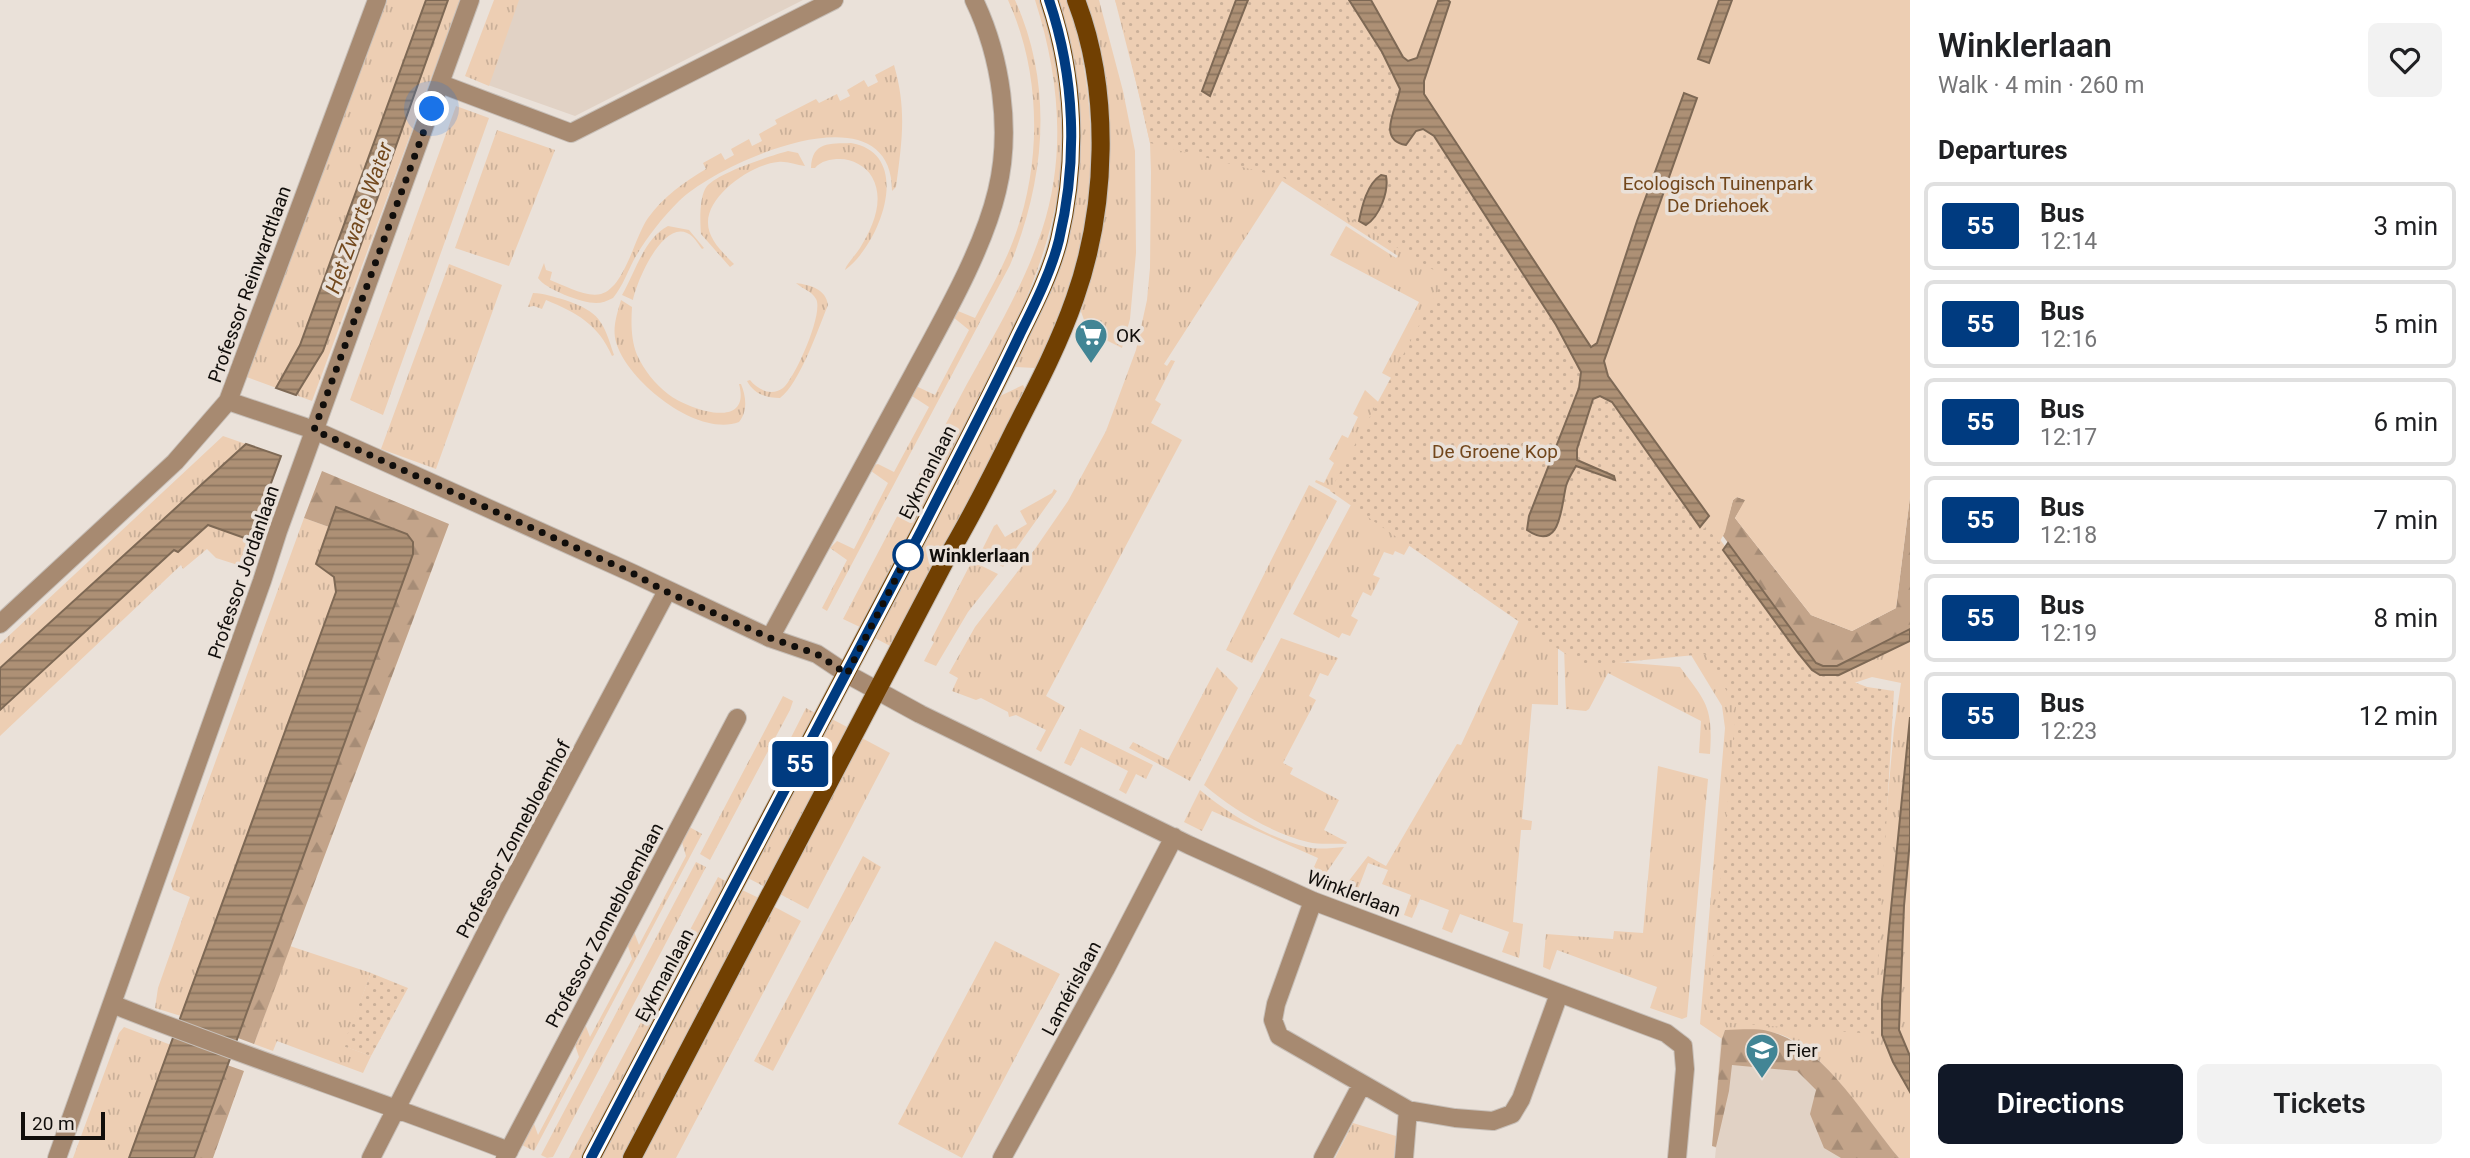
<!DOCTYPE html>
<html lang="en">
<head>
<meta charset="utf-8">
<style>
	body { margin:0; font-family:Roboto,sans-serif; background:#f2f2f2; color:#202124; height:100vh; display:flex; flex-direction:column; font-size:26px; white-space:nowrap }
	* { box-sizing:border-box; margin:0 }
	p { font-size:23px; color:#757577 }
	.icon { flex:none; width:38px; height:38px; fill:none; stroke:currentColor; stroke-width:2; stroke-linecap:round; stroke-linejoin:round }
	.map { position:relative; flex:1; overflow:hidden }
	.panel { display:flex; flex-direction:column; background:#fff; width:560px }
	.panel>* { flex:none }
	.badge { padding:0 14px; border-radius:5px; font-size:24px; line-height:46px }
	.scale { position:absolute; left:21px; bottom:18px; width:84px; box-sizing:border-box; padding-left:7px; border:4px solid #110e0b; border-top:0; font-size:19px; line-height:24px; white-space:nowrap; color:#110e0b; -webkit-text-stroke:5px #eae1d9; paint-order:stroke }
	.you { position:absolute; width:35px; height:35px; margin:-18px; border:5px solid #fff; border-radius:50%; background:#1a73e8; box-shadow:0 0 0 10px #1a73e833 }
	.map>.badge { position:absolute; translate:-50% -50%; box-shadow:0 0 0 4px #fff }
	h2 { padding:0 28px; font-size:26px; line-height:63px }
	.round { display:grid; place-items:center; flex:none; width:74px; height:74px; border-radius:10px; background:#f2f2f2 }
	.summary { display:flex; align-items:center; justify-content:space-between; height:119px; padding:0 28px }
	h1 { font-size:33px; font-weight:600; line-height:52px }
	.primary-button { display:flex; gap:14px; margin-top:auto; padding:14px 28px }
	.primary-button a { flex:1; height:80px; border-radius:10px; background:#111827; color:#fff; font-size:28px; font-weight:600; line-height:80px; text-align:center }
	.primary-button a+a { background:#f2f2f2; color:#202124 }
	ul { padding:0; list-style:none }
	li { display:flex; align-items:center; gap:21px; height:88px; margin:0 14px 10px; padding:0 14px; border:4px solid #e0e0e0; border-radius:10px }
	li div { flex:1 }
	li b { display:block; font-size:26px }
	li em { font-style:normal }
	li .badge { min-width:77px; font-weight:700; text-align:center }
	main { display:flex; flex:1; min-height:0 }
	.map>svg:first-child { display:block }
	.built { fill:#e1d2c5 }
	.grass { fill:url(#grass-tufts) }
	.forest { fill:url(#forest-firs) }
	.park { fill:url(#park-dots) }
	.garden { fill:#edceb3 }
	.water { fill:url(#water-rules); stroke:#7e6955; stroke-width:2 }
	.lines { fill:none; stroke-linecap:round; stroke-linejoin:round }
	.minor-casing { stroke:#c7bfb8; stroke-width:20 }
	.major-casing { stroke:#c7bfb8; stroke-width:20 }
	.minor { stroke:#a78a71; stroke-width:18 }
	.major { stroke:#714002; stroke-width:18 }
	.line-casing { stroke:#fff; stroke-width:16 }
	.line { stroke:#003b80; stroke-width:10 }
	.walk { stroke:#110e0b; stroke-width:7; stroke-dasharray:0 12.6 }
	.stop-dot { fill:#fff; stroke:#003b80; stroke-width:3.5 }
	.labels { text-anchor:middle; stroke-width:7; stroke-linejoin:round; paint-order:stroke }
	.park-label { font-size:19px; fill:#72471c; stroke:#eae1d9 }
	.street-label { font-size:19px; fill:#110e0b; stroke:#eae1d9 }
	.poi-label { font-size:19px; fill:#110e0b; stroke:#eae1d9; text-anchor:start }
	.stop-label { font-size:19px; font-weight:bold; fill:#110e0b; stroke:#eae1d9; text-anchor:start }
	.water-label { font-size:21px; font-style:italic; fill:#73491e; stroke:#eae1d9 }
</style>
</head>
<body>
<main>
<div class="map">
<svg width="1910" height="1158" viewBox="0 0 1910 1158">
	<defs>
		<pattern id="grass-tufts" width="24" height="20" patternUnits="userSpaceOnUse" patternTransform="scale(1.75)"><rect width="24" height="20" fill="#edceb3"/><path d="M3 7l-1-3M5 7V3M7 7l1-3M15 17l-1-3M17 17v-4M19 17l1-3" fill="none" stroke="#cab099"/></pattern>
		<pattern id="forest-firs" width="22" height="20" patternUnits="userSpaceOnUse" patternTransform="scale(1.75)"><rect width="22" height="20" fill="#c3a48a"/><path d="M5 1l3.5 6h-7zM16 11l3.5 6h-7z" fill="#a68c76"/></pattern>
		<pattern id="park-dots" width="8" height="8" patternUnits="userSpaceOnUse" patternTransform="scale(1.75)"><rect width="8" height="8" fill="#edceb3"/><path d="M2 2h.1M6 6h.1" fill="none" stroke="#cab099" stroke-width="1.8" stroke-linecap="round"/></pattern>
		<pattern id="water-rules" width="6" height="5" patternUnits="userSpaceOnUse" patternTransform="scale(1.75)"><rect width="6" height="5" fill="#ad9075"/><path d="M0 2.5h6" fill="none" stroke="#8b745e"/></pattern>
	</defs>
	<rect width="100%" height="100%" fill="#eae1d9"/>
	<!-- built -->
	<path class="built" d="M 518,0 L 803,0 L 575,116 L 488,85 Z
		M 1723,1014 L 1797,1071 L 1881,1158 L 1715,1158 L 1716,1148 L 1712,1146 Z"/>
	<!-- grass -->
	<path class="grass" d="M 384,0 L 460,0 L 312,401 L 244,376 Z
		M 494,0 L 519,0 L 489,86 L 465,76 Z
		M 1008,0 L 1015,0 C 1054,86 1045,180 1010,265 L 827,611 L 822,608 L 847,560 L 830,548 L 837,541 L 854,549 L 888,483 L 871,471 L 874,465 L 878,464 L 894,472 L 929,407 L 912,396 L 915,388 L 918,387 L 935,395 L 969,330 L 953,317 L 958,311 L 975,318 C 988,293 1003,268 1013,241 C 1042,166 1042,74 1008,0 Z
		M 1035,0 L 1042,0 C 1047,20 1054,41 1058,62 C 1080,205 1030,297 968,420 C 933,489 898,559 862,628 L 843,619 C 882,545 921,471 960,397 C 989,343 1023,289 1042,230 C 1067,154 1059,75 1035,0 Z
		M 1056,0 L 1069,0 C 1106,134 1097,243 1035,368 L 1015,367 L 1073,210 L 1079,170 L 1080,135 L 1075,81 Z
		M 1085,0 L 1099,0 L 1123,91 L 1135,151 L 1136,253 L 1130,319 L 1122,348 L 1088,331 L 1079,306 L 1099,237 L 1106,199 L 1110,139 L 1101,54 Z
		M 1115,0 L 1286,0 L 1458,272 L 1399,382 L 1382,373 L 1419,302 L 1330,255 L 1346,226 L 1396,258 L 1398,256 L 1282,181 L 1164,364 L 1167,366 L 1171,360 L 1175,361 L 1155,400 L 1161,404 L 1151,423 L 1182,440 L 1046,696 L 1065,707 L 1041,752 L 1036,749 L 1046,730 L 1016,715 L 1009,717 L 1008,712 L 981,698 L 976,700 L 952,691 L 958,678 L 949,673 L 975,627 L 1035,549 L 1068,501 L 1106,431 L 1136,350 L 1147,300 L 1150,268 L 1151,172 L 1150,143 L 1141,102 Z
		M 894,65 C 907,110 902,141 896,187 L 892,191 C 892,85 719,162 679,201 C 662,218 648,236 636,256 C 628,270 623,286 613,298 C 607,301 602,303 596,303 C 582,303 545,289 538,278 L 544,263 L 546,270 L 552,272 L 550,280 C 564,285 586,298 601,294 C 625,287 634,238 648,218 C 663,197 684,182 706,169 L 703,163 L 721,153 L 725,160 L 734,155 L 731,149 L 749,139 L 752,146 L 762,141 L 759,134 L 777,124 L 775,120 L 816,99 L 819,103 L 837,94 L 840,101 L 850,96 L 847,90 L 864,80 L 868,87 L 878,82 L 875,75 Z
		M 456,106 L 489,118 L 383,415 L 350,400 Z
		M 497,130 L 555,150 L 509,266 L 455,248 Z
		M 851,143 C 915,154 880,245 845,270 C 847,263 855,256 860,248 C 873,227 885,200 872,177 C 866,166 852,159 840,159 C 830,159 821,161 815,168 L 811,168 C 812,141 830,144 851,143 Z
		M 788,151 L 798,153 L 805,166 C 796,165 787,161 778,162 C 752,164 707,195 708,223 C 708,239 723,253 734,264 L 730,267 L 701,234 C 700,222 699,196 707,186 C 720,172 770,156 788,151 Z
		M 668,226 L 689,230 L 704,248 L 702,249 C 698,244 694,236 687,233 C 662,221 636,283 633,300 L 622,295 C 635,273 644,238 668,226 Z
		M 449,264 L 502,285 L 436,469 L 381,449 Z
		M 796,283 C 810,285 826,289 828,305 C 818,329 800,383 780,398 C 766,398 754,394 747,381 L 750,380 C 757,389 771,397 783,388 C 795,378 824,313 816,299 C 812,291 801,288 796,283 Z
		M 533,293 C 544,293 554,297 565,300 C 600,312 603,321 614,355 L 612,356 C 598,324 577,313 546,300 L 542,309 L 534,306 L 528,307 Z
		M 621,300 L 632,307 C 631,323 631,340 637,355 C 644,370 655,384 668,394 C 687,409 752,432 739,384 L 741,384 C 746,396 748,411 739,422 C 698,438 627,381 616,342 C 612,328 617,314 621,300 Z
		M 1023,385 L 1025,389 L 991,458 L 892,647 L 873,637 L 998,397 Z
		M 1365,390 L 1386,409 L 1340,495 L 1315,482 L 1316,480 L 1324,483 L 1334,463 L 1329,459 L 1342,435 L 1348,438 L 1358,417 L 1353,414 Z
		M 223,436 L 246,444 L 0,668 L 0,644 Z
		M 1309,485 L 1337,501 L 1252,663 L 1226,650 Z
		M 1054,489 L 1057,491 L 1055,494 L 1003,567 L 980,554 L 994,526 L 997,524 L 1005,537 L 1027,524 L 1020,511 L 1052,493 Z
		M 1353,501 L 1413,539 L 1404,555 L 1395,551 L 1393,555 L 1384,552 L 1373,575 L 1380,578 L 1371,596 L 1363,592 L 1351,616 L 1358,620 L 1350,636 L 1342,633 L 1339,638 L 1293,614 Z
		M 304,518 L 329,527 L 316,564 L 334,577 L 336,591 L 181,1016 L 155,1008 L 158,988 L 190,897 L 173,890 L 171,884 Z
		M 208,524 L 250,540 L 241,566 L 216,558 L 207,549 L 183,569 L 181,565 L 0,736 L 0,710 L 175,550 L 178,552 Z
		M 972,561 L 998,574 L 968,612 L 936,666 L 924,661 L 934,642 L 931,640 Z
		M 1701,592 L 1876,927 L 1894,729 L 1901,683 L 1872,677 L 1845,686 L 1833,677 L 1910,641 L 1910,717 L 1882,1000 L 1882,1035 L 1893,1062 L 1910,1092 L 1910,1158 L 1899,1158 C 1869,1123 1823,1048 1779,1034 C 1763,1029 1742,1031 1725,1030 L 1722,1039 L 1700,1024 L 1725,728 L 1722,706 L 1691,655 Z
		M 1522,614 L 1558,643 L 1558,705 L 1532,704 L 1522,819 L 1532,821 L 1531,830 L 1521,830 L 1513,922 L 1523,924 L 1519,958 L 1502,952 L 1509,932 L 1460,914 L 1452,933 L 1442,929 L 1449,910 L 1420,899 L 1412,918 L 1404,915 L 1411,895 L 1382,884 L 1388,870 L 1368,863 L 1355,897 L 1341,891 L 1368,856 L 1386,866 L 1457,744 L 1461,745 Z
		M 1281,638 L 1338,658 L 1328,676 L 1320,673 L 1309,696 L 1316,700 L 1283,763 L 1293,768 L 1290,774 L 1339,800 L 1324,830 L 1347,842 L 1346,844 C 1334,843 1320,845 1308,842 C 1271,833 1232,809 1204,785 Z
		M 1564,646 L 1606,661 L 1680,667 C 1707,703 1713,707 1710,754 L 1699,753 L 1701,721 L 1608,673 L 1589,709 L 1586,711 L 1566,709 Z
		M 1217,667 L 1238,688 L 1190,781 L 1129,748 L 1133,742 L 1168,760 Z
		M 783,696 L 793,701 L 790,710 L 710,860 L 700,854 Z
		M 806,708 L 817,714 L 783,779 L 773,773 Z
		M 830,718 L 849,728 L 765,887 L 746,877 Z
		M 1080,729 L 1153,765 L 1146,779 L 1136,774 L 1126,794 L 1119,790 L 1128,771 L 1081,747 L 1071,766 L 1064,763 Z
		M 860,737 L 890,753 L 808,909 L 778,893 Z
		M 1658,766 L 1708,779 L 1687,1017 L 1682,1019 L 1650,1008 L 1657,987 L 1557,950 L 1550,970 L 1543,967 L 1546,934 L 1613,939 L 1614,931 L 1643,933 Z
		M 1200,790 C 1228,814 1269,838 1306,847 C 1318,850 1332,848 1344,847 L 1320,882 L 1309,878 L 1318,858 L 1212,811 L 1202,831 L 1184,822 Z
		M 684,824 L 702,834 L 534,1151 L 518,1143 L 532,1118 L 538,1135 L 579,1057 L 572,1036 L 582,1016 L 590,1037 L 632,959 L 625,936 L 633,929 L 639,945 L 686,856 L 679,832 Z
		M 1910,840 L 1910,1056 L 1899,1030 L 1904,906 Z
		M 863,856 L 881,867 L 773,1071 L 754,1061 Z
		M 696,862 L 706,867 L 553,1157 L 547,1158 L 541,1155 Z
		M 718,877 L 728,882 L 583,1158 L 569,1158 Z
		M 740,889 L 759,898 L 622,1158 L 598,1158 Z
		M 771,905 L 801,921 L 676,1158 L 637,1158 Z
		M 995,941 L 1060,974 L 962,1158 L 898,1124 Z
		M 290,946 L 371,973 L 344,1046 L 371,1056 L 363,1073 L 277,1041 L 273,1051 L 254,1044 Z
		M 124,1027 L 171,1045 L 129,1158 L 73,1158 L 119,1033 Z
		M 1353,1123 L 1396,1136 L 1394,1158 L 1335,1158 Z"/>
	<!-- forest -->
	<path class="forest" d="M 322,471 L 449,524 L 254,1044 L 238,1038 L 413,554 L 413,542 L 407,534 L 337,507 L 329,527 L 304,518 Z
		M 1737,497 L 1746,500 L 1735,518 L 1811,615 L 1852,631 L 1896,608 L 1910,497 L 1910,629 L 1837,666 L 1823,666 L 1816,663 L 1723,536 L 1733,500 Z
		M 1725,1030 C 1739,1030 1755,1028 1768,1031 C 1823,1044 1864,1117 1899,1158 L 1841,1158 L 1824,1148 L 1810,1114 L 1816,1090 L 1797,1071 L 1732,1065 L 1729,1091 L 1716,1147 L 1712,1146 L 1722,1039 Z
		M 227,1065 L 244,1071 L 213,1158 L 194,1158 Z"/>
	<!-- park -->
	<path class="park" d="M 1115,0 L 1361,0 L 1593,372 L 1734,558 L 1812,666 L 1867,687 L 1894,691 L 1874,1034 L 1707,1021 L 1736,707 L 1705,654 L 1583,666 L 1330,491 L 1445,277 L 1284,178 L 1150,143 L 1122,21 Z
		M 371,973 L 408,988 L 371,1056 L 343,1046 Z"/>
	<!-- garden -->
	<path class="garden" d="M 1371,0 L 1910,0 L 1910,497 L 1896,608 L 1852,631 L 1811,615 L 1735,518 L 1745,500 L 1737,497 L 1733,500 L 1725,532 L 1719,543 L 1706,526 L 1704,529 L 1700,527 L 1709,516 L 1587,345 L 1424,94 Z"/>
	<!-- water -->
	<path class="water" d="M 426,0 L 448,0 L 323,351 L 296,395 L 276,388 L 300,345 Z
		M 1236,0 L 1248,0 L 1210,96 L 1202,91 Z
		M 1349,0 L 1371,0 L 1403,57 L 1408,61 L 1417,58 L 1438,1 L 1448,0 L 1450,2 L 1424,81 L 1424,94 L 1591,347 L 1597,343 L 1637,221 L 1684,93 L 1697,98 L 1604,361 L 1608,376 L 1709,516 L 1700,527 L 1612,402 L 1600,396 L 1593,399 L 1577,449 L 1577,460 L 1614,476 L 1615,480 L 1576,466 C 1572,473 1568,479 1566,486 C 1561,507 1561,553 1527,530 L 1529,516 L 1579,388 L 1581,372 L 1556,325 L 1434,136 L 1423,129 L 1416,131 L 1406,145 C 1376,140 1397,108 1400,89 L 1382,52 Z
		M 1719,0 L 1732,0 L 1709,63 L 1698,59 Z
		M 1381,175 L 1386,176 C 1389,191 1380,216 1366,225 L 1359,221 C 1362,206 1367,184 1381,175 Z
		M 246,444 L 281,456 L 250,540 L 208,525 L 178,552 L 174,550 L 0,710 L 0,668 Z
		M 336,507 L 407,534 L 413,542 L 413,554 L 194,1158 L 129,1158 L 336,592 L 334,577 L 316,564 Z
		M 1728,543 L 1816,663 L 1823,666 L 1837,666 L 1910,629 L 1910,641 L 1839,675 L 1820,675 L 1812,670 L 1798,653 L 1723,550 Z
		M 1910,717 L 1910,840 L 1904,906 L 1899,1030 L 1910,1056 L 1910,1092 L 1893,1062 L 1882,1035 L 1882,1000 Z"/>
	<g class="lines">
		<defs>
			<path id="minor" d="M 441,84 L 571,133 L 834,0
				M 228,401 L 314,430 L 632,573 L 770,638 L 817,654 L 847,674 L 920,714 L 1189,845 L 1313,901 L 1666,1033 L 1683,1046 L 1685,1069 L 1677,1158
				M 0,624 L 175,462 L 228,401 L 377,0
				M 770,638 C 818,550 866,462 914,373 C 943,319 983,250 997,191 C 1012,130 1001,56 974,0
				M 1313,901 L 1276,1004 L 1273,1020 L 1279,1036 L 1408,1110 L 1455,1118 L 1493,1121 L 1512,1114 L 1521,1099 L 1559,994
				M 112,1004 C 243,1056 377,1100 509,1151
				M 57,1158 L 262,581 L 278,531 L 470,0
				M 371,1158 L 497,911 L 667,591
				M 505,1158 L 737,718
				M 1002,1158 L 1105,970 L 1174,837
				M 1323,1158 L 1362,1084
				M 1404,1158 L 1408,1110"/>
			<path id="major" d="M 591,1158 C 703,947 815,736 925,523 C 957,460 990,398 1020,334 C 1035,304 1051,272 1059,240 C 1078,159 1075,78 1049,0
				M 632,1158 L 945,561 C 971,518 993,474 1015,429 C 1037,386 1059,344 1075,298 C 1107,207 1111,91 1076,0"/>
		</defs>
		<!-- minor casing -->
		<use href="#minor" class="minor-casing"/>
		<!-- major casing -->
		<use href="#major" class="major-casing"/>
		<!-- minor -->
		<use href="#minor" class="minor"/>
		<!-- major -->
		<use href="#major" class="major"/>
	</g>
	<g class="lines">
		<defs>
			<path id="line" d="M 591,1158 C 701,948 813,739 922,529 C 955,464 989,400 1020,334 C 1035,304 1051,272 1059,240 C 1078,160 1075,77 1049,0"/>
		</defs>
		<!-- line casing -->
		<use href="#line" class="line-casing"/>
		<!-- line -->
		<use href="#line" class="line"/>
		<!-- walk -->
		<path class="walk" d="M 432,109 L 314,430 L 632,573 L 667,592 L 770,638 L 817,654 L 847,674 L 913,545 L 908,555"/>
	</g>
	<!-- icons -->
	<defs>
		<symbol id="supermarket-pin" viewBox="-11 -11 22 30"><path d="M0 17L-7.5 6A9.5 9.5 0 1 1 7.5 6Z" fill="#428595" stroke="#eae1d9"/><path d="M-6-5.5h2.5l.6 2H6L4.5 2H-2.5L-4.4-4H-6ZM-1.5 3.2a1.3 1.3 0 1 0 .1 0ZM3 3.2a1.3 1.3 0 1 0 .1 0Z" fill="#fff"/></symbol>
		<symbol id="school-pin" viewBox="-11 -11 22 30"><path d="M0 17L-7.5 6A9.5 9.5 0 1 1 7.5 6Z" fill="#428595" stroke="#eae1d9"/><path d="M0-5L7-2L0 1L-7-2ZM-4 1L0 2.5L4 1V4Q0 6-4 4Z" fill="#fff"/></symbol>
	</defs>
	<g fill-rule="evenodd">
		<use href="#supermarket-pin" x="1072" y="316" width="38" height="52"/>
		<use href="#school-pin" x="1743" y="1031" width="38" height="52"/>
	</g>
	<!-- markers -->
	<circle class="stop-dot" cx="908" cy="555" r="14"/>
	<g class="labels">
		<!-- park labels -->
		<g class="park-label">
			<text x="1718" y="190">Ecologisch Tuinenpark<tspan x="1718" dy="22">De Driehoek</tspan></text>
			<text x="1495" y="458">De Groene Kop</text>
		</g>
		<!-- street labels -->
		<g class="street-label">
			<text transform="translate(249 284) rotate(-70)" y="7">Professor Reinwardtlaan</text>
			<text transform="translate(927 472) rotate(-63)" y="7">Eykmanlaan</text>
			<text transform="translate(243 572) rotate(-71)" y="7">Professor Jordanlaan</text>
			<text transform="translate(513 839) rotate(-62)" y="7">Professor Zonnebloemhof</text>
			<text transform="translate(1354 893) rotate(21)" y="7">Winklerlaan</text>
			<text transform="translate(604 925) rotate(-62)" y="7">Professor Zonnebloemlaan</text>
			<text transform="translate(664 975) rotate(-62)" y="7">Eykmanlaan</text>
			<text transform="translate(1071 988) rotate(-62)" y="7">Lamérislaan</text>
		</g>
		<!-- poi labels -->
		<g class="poi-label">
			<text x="1116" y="342">OK</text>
			<text x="1786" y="1057">Fier</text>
		</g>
		<!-- stop labels -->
		<g class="stop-label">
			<text x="929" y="562">Winklerlaan</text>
		</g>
		<!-- water labels -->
		<g class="water-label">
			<text transform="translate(359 218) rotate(-70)" y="7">Het Zwarte Water</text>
		</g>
	</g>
</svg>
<div class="scale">20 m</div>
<div class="you" style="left:432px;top:109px"></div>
<b class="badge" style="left:800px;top:764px;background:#003b80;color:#fff">55</b>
</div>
<section class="panel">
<div class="summary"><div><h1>Winklerlaan</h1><p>Walk · 4 min · 260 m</p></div><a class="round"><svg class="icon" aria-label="heart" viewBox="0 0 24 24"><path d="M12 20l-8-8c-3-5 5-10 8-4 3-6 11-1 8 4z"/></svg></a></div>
<h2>Departures</h2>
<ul>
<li><span class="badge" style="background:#003b80;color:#fff">55</span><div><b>Bus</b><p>12:14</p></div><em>3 min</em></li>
<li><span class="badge" style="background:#003b80;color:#fff">55</span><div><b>Bus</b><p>12:16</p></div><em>5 min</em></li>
<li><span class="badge" style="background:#003b80;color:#fff">55</span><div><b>Bus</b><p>12:17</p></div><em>6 min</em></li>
<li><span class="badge" style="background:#003b80;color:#fff">55</span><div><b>Bus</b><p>12:18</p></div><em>7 min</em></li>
<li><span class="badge" style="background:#003b80;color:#fff">55</span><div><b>Bus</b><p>12:19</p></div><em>8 min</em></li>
<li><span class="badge" style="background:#003b80;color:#fff">55</span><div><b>Bus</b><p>12:23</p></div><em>12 min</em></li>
</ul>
<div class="primary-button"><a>Directions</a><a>Tickets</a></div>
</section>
</main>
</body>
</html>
